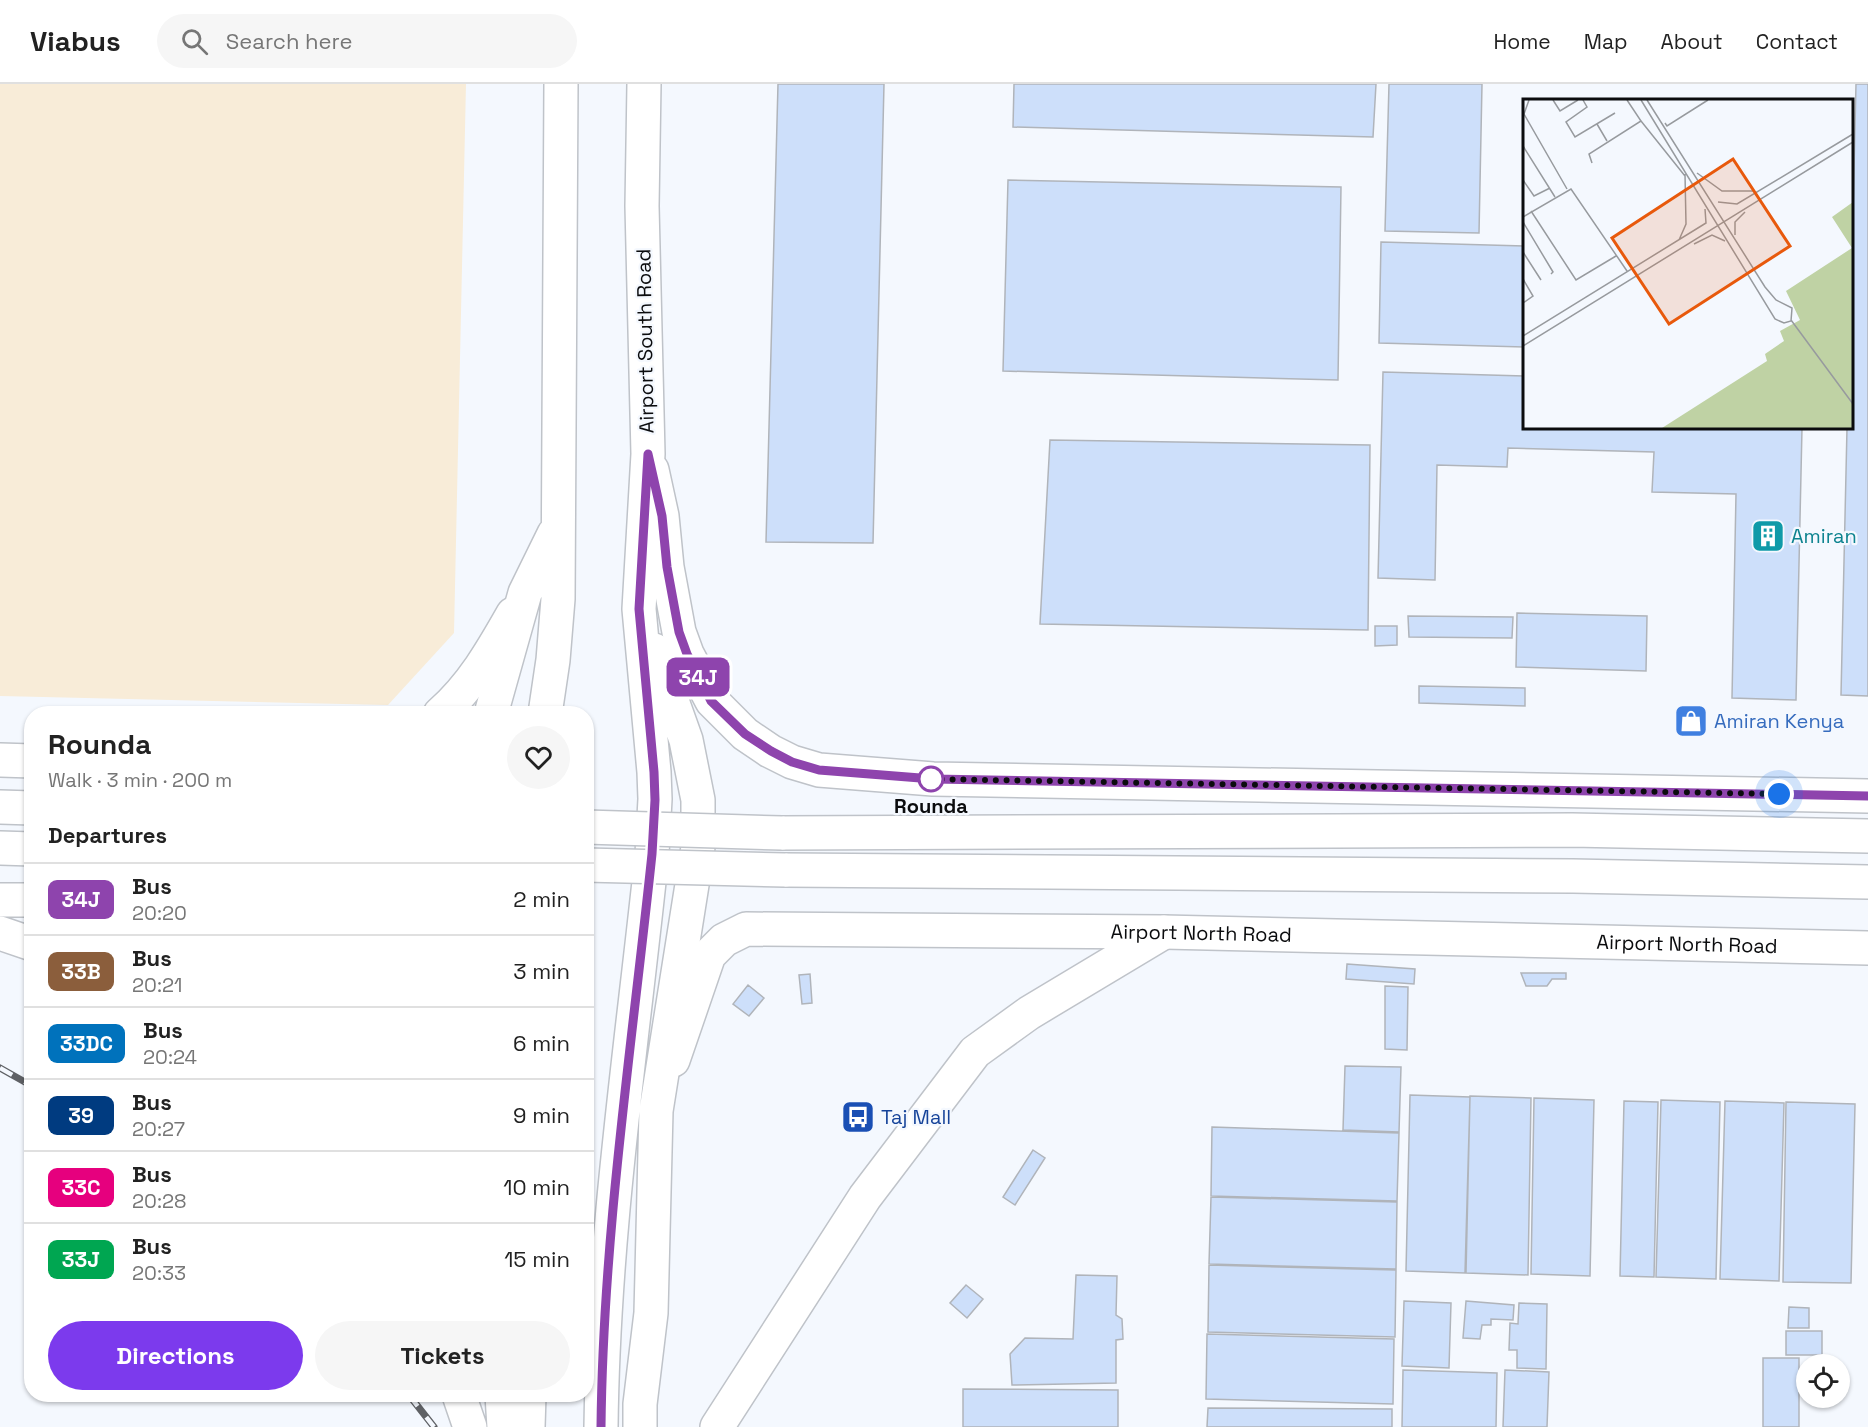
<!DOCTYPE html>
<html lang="en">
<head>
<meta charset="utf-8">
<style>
	body { margin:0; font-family:"Space Grotesk",sans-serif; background:#f6f6f6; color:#222; height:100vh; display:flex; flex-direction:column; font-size:22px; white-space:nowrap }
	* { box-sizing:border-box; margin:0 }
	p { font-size:20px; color:#767676 }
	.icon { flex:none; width:33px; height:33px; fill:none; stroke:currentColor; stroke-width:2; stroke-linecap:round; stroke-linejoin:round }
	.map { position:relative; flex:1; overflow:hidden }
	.details { position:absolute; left:24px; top:622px; width:570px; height:696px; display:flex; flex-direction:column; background:#fff; border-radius:24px; box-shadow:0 2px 4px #0004 }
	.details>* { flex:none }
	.badge { padding:0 12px; border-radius:9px; font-size:21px; line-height:39px }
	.tools { position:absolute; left:1796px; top:1270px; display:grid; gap:12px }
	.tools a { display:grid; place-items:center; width:54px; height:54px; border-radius:50%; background:#fff; box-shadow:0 2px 4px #0004; font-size:30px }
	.you { position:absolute; width:30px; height:30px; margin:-15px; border:4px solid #fff; border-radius:50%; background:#1a73e8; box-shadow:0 0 0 9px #1a73e833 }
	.map>.badge { position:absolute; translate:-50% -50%; box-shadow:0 0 0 3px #fff }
	h2 { padding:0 24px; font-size:22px; line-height:54px }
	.round { display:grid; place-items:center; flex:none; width:63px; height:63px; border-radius:32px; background:#f6f6f6 }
	.headline { display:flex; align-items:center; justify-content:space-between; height:102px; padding:0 24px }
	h1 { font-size:28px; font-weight:700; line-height:45px }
	.primary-button { display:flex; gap:12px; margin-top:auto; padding:12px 24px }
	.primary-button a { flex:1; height:69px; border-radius:36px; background:#7c3aed; color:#fff; font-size:24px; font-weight:700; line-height:69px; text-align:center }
	.primary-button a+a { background:#f6f6f6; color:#222 }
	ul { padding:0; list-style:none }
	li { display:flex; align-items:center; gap:18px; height:72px; padding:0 24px; border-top:2px solid #e0e0e0 }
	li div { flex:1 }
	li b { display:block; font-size:22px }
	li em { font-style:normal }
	li .badge { min-width:66px; font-weight:700; text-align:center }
	header { display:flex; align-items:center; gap:36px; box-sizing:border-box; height:84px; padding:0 30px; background:#fff; border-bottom:2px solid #e0e0e0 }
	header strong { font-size:28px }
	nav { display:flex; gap:33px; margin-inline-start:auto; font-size:21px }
	.search { width:420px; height:54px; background:#f6f6f6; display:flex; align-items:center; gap:15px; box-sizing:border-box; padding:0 21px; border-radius:33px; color:#767676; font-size:22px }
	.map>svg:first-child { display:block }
	.industrial { fill:#f8ecd8 }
	.building { fill:#cddffa; stroke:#b0b4ba; stroke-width:1.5 }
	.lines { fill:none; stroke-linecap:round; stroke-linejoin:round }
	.secondary-casing { stroke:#bfc3c9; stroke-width:36 }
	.primary-casing { stroke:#bfc3c9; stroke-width:36 }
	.secondary { stroke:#fff; stroke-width:33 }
	.primary { stroke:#fff; stroke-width:33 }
	.rail-casing { stroke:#5f6165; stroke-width:7 }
	.rail { stroke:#f4f8fe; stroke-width:4.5; stroke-dasharray:14; stroke-linecap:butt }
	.primary-bridge-casing { stroke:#bfc3c9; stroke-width:36; stroke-linecap:butt }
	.primary-bridge { stroke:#fff; stroke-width:33 }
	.line-casing { stroke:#fff; stroke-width:14 }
	.line { stroke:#8e44ad; stroke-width:9 }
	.walk { stroke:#0b0c0e; stroke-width:6; stroke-dasharray:0 10.8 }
	.stop-dot { fill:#fff; stroke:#8e44ad; stroke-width:3 }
	.labels { text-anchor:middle; stroke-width:4.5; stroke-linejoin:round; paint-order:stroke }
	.street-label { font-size:20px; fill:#0b0c0e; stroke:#f4f8fe }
	.culture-label { font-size:20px; fill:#0d838f; stroke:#f4f8fe; text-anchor:start }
	.shop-label { font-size:20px; fill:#366cbe; stroke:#f4f8fe; text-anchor:start }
	.stop-label { font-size:20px; font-weight:bold; fill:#0b0c0e; stroke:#f4f8fe }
	.transit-label { font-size:20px; fill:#164399; stroke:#f4f8fe; text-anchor:start }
	.inset-road { fill:none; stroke:#979a9e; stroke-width:1.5 }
	.view { fill:#e8590c; fill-opacity:0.15; stroke:#e8590c; stroke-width:3 }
	.inset-edge { fill:none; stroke:#0b0c0e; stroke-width:3 }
</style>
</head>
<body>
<header>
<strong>Viabus</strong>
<div class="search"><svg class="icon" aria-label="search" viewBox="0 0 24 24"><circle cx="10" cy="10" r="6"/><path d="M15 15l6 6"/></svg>Search here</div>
<nav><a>Home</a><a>Map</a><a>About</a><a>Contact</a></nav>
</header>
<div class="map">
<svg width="1868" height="1343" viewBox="0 0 1868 1343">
	<rect width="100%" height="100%" fill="#f4f8fe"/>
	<!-- industrial -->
	<path class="industrial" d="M 0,0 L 466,0 L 454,549 L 388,621 L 0,612 Z"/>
	<!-- building -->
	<path class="building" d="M 778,0 L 884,0 L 873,459 L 766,458 Z
		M 1014,0 L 1376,0 L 1373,53 L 1013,43 Z
		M 1389,0 L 1482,0 L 1479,149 L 1385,147 Z
		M 1856,0 L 1868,0 L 1868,612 L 1841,611 L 1847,344 L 1852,344 L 1852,172 Z
		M 1008,96 L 1341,103 L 1338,296 L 1003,287 Z
		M 1381,158 L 1524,162 L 1524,263 L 1379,259 Z
		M 1383,288 L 1524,292 L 1524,344 L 1802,344 L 1796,616 L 1732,614 L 1736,410 L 1652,408 L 1654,368 L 1508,364 L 1507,383 L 1437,381 L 1435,496 L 1378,494 Z
		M 1050,356 L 1370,361 L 1368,546 L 1040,540 Z
		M 1517,529 L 1647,532 L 1646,587 L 1516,583 Z
		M 1408,532 L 1513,533 L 1512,554 L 1409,553 Z
		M 1375,542 L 1397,542 L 1397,561 L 1375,562 Z
		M 1419,602 L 1525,604 L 1525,622 L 1419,619 Z
		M 1347,880 L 1415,885 L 1414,900 L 1346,895 Z
		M 1521,889 L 1566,889 L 1566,895 L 1552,895 L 1547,902 L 1526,902 Z
		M 810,890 L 812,919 L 802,920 L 799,891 Z
		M 748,901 L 764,914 L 749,932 L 733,920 Z
		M 1385,902 L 1408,903 L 1407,966 L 1385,965 Z
		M 1345,982 L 1401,983 L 1399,1048 L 1343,1046 Z
		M 1410,1011 L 1470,1013 L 1465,1189 L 1406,1187 Z
		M 1470,1012 L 1531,1014 L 1528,1191 L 1466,1189 Z
		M 1534,1014 L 1594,1016 L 1590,1192 L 1531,1190 Z
		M 1661,1016 L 1720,1018 L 1716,1195 L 1656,1193 Z
		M 1624,1017 L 1658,1018 L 1654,1193 L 1620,1192 Z
		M 1725,1017 L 1784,1019 L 1779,1197 L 1720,1195 Z
		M 1786,1018 L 1855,1020 L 1851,1199 L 1783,1198 Z
		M 1212,1043 L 1399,1049 L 1397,1117 L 1211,1112 Z
		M 1033,1066 L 1045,1074 L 1015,1121 L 1003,1113 Z
		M 1211,1113 L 1397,1118 L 1396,1185 L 1209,1180 Z
		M 1209,1181 L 1396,1186 L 1395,1253 L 1208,1248 Z
		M 1076,1191 L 1117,1192 L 1116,1231 L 1122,1235 L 1123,1255 L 1116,1256 L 1116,1299 L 1012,1301 L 1010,1270 L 1025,1254 L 1073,1255 Z
		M 966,1201 L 983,1215 L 967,1234 L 950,1219 Z
		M 1404,1217 L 1451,1219 L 1449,1284 L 1402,1282 Z
		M 1466,1217 L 1514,1221 L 1513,1236 L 1491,1235 L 1491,1241 L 1482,1241 L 1480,1255 L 1463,1254 Z
		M 1519,1219 L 1547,1220 L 1546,1285 L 1517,1284 L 1517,1266 L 1509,1266 L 1510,1239 L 1518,1240 Z
		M 1789,1223 L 1809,1224 L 1809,1244 L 1788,1244 Z
		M 1786,1247 L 1822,1247 L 1822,1271 L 1786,1271 Z
		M 1207,1250 L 1394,1255 L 1393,1320 L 1206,1315 Z
		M 1763,1274 L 1799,1274 L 1799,1343 L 1763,1343 Z
		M 1403,1286 L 1497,1289 L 1496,1343 L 1402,1343 Z
		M 1505,1286 L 1549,1288 L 1547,1343 L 1503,1343 Z
		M 963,1305 L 1118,1306 L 1118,1343 L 963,1343 Z
		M 1208,1324 L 1392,1325 L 1392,1343 L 1207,1343 Z"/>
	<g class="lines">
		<defs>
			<g id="secondary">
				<path d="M 652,386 L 662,432 L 667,483 L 679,548 L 687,570 L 712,617 L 745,650 L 770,667 L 792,678 L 819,686 L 933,695 L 1868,712"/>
				<path d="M 440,630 C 472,602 492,567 513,530"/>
				<path d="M 0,676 L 32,677"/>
				<path d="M 0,816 L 32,816"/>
				<path id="s1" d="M 673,976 L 709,871 L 724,856 L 746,845 L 1164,848 L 1868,864"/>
			</g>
			<path id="primary" d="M 491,630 L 525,509 L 554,450
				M 545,630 L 553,576 L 558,515 L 561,0
				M 0,723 L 32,724
				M 782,749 L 1572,746 L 1868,752
				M 0,764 L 32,765
				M 785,786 L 1573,792 L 1868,798
				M 0,849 L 32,860
				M 459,1311 L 470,1343
				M 502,1311 L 504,1343
				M 528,1343 L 529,1311
				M 601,1343 C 603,1151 632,961 652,770 L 655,715 L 654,688 L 639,525 L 648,370 L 642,122 L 644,0
				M 640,1343 L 640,1320 L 651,1229 L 656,1027 L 698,763 L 698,716 L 686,656 L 654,566
				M 717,1343 L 865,1113 L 975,968 L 1029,929 L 1164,848"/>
		</defs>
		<!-- secondary casing -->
		<use href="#secondary" class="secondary-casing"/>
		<!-- primary casing -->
		<use href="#primary" class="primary-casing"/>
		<!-- secondary -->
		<use href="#secondary" class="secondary"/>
		<!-- primary -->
		<use href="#primary" class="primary"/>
		<defs>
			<path id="rail" d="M 0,984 L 32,1002
				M 409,1311 L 434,1343"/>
		</defs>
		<!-- rail casing -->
		<use href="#rail" class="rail-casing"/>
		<!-- rail -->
		<use href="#rail" class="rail"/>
		<defs>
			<path id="primary-bridge" d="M 586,743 L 782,749
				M 586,781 L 785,786"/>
		</defs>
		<!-- primary-bridge casing -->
		<use href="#primary-bridge" class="primary-bridge-casing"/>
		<!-- primary-bridge -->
		<use href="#primary-bridge" class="primary-bridge"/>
	</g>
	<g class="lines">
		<defs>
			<path id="line" d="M 601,1343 C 603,1151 632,961 652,770 L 655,716 L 654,688 L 639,525 L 648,370 L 662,432 L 667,483 L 679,548 L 687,570 L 711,617 L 745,650 L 771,667 L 792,678 L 819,686 L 933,695 L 1868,712"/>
		</defs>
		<!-- line casing -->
		<use href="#line" class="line-casing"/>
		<!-- line -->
		<use href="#line" class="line"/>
		<!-- walk -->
		<path class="walk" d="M 931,695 L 1779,710"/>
	</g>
	<!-- icons -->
	<defs>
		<symbol id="building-square" viewBox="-11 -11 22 22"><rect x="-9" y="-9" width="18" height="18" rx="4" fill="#0f9aa8" stroke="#f4f8fe"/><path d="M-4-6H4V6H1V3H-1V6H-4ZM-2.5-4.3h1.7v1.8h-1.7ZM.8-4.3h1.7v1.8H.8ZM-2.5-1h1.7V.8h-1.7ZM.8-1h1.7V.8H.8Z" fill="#fff"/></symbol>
		<symbol id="shop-square" viewBox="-11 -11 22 22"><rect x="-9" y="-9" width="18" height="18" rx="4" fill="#3f7fe0" stroke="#f4f8fe"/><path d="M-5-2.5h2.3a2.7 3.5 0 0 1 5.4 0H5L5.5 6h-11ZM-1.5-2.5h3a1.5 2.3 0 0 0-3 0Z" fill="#fff"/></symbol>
		<symbol id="bus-square" viewBox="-11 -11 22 22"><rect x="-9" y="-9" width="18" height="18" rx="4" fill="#1a4fb4" stroke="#f4f8fe"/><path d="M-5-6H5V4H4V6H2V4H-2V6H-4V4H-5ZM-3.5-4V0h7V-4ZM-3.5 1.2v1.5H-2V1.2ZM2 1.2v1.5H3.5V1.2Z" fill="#fff"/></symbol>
	</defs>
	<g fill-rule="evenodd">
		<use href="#building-square" x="1749" y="433" width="38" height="38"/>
		<use href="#shop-square" x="1672" y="618" width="38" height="38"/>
		<use href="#bus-square" x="839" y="1014" width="38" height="38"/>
	</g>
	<!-- markers -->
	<circle class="stop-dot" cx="931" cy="695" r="12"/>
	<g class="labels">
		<!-- street labels -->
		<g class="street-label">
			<text transform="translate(645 257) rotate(-91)" y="7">Airport South Road</text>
			<text dy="7" stroke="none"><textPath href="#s1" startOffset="612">Airport North Road</textPath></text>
			<text dy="7" stroke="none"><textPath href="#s1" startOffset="1098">Airport North Road</textPath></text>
		</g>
		<!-- culture labels -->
		<g class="culture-label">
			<text x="1791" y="459">Amiran</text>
		</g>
		<!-- shop labels -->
		<g class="shop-label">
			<text x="1714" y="644">Amiran Kenya</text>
		</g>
		<!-- stop labels -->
		<g class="stop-label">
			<text x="931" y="729">Rounda</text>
		</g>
		<!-- transit labels -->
		<g class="transit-label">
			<text x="881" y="1040">Taj Mall</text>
		</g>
	</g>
	<!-- overview -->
	<g transform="translate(1523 15)">
		<rect width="330" height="330" fill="#f4f8fe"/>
		<path d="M 330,103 L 330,329 L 139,329 L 244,262 L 242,255 L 261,242 L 257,232 L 277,221 L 263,192 L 329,149 L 309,118 Z" fill="#bfd2a4"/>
		<path class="inset-road" d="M 6,1 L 1,15 L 44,90M 30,1 L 37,12 L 55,1M 60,1 L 64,8 L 43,23 L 52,38 L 92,14M 118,1 L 252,220 L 261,224 L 268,222 L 269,209 L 253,201 L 242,188 L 124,1M 118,22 L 162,77M 142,24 L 144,27 L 185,1M 74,25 L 84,42M 0,47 L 32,98M 69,64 L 66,55 L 118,22 L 104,1M 174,74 L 199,92 L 232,92M 0,81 L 11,97 L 27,89M 195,103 L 214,105 L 330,35M 8,112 L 53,181 L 93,157M 0,118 L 48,90 L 104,172M 0,123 L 30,173 L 28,175M 212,136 L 212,123 L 222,113M 156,141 L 163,125 L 162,75M 171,145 L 189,136 L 202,142M 0,153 L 18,181M 0,180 L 10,197 L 0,204M 268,221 L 330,305M 0,237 L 183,124 L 182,110M 0,247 L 330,43"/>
		<path class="view" d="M 210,60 L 267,147 L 146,225 L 89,139 Z"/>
		<rect width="330" height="330" class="inset-edge"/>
	</g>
</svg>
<div class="tools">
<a><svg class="icon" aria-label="locate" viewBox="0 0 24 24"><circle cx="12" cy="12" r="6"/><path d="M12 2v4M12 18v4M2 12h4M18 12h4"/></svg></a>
</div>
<div class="you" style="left:1779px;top:710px"></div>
<b class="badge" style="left:698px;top:593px;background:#8e44ad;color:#fff">34J</b>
<section class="details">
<div class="headline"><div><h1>Rounda</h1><p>Walk · 3 min · 200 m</p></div><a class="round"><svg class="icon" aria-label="heart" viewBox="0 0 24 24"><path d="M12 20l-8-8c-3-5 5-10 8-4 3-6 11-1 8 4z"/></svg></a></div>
<h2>Departures</h2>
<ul>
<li><span class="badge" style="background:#8e44ad;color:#fff">34J</span><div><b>Bus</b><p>20:20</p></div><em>2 min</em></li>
<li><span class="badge" style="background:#8b5e3c;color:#fff">33B</span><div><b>Bus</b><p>20:21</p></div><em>3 min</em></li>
<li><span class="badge" style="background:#0072bc;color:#fff">33DC</span><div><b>Bus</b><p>20:24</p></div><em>6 min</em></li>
<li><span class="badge" style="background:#003b80;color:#fff">39</span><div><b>Bus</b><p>20:27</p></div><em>9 min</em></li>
<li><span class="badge" style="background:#e6007e;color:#fff">33C</span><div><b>Bus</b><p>20:28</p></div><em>10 min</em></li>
<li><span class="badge" style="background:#00a651;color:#fff">33J</span><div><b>Bus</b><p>20:33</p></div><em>15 min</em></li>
</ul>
<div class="primary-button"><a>Directions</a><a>Tickets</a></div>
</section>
</div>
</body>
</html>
